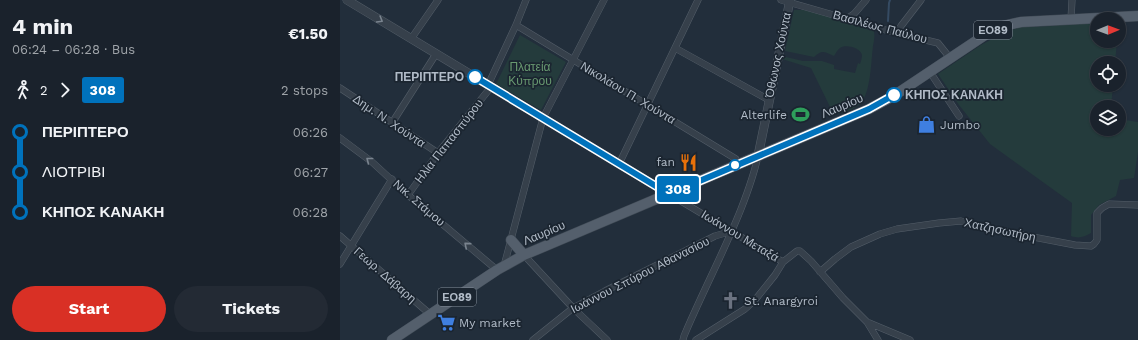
<!DOCTYPE html>
<html lang="en">
<head>
<meta charset="utf-8">
<style>
	body { margin:0; font-family:"Work Sans",sans-serif; background:#232a34; color:#f1f3f6; height:100vh; display:flex; flex-direction:column; font-size:15px; white-space:nowrap }
	* { box-sizing:border-box; margin:0 }
	p { font-size:13px; color:#9fa4a9 }
	.icon { flex:none; width:22px; height:22px; fill:none; stroke:currentColor; stroke-width:2; stroke-linecap:round; stroke-linejoin:round }
	.map { position:relative; flex:1; overflow:hidden }
	.panel { display:flex; flex-direction:column; background:#1a222c; width:340px }
	.panel>* { flex:none }
	.badge { padding:0 8px; border-radius:3px; font-size:14px; line-height:26px }
	.needle { width:26px; rotate:89deg }
	.buttons { position:absolute; left:750px; top:12px; display:grid; gap:8px }
	.buttons a { display:grid; place-items:center; width:36px; height:36px; border-radius:50%; background:#1a222c; box-shadow:0 1px 3px #0004,0 0 0 1px #383f48; font-size:20px }
	.map>.badge { position:absolute; translate:-50% -50%; box-shadow:0 0 0 2px #fff }
	.legs { display:flex; align-items:center; gap:6px; height:44px; padding:0 12px; font-size:13px }
	.legs p { margin-inline-start:auto }
	.summary { display:flex; align-items:center; justify-content:space-between; height:68px; padding:0 12px }
	h1 { font-size:22px; font-weight:700; line-height:30px }
	.cta { display:flex; gap:8px; margin-top:auto; padding:8px 12px }
	.cta a { flex:1; height:46px; border-radius:24px; background:#d93025; color:#fff; font-size:16px; font-weight:700; line-height:46px; text-align:center }
	.cta a+a { background:#232a34; color:#f1f3f6 }
	ul { padding:0 12px; list-style:none }
	li { display:flex; align-items:center; gap:14px; height:40px; font-size:15px }
	li i { display:grid; place-items:center; width:6px; height:100%; margin:0 5px; background:currentColor }
	li i::after { content:''; width:10px; height:10px; margin:-5px; border:3px solid; border-radius:50%; background:#1a222c }
	li p { margin-inline-start:auto }
	li:first-child i { background:linear-gradient(#0000 50%,currentColor 0) }
	li:last-child i { background:linear-gradient(currentColor 50%,#0000 0) }
	main { display:flex; flex:1; min-height:0 }
	.map>svg:first-child { display:block }
	.green { fill:#243b3c }
	.lines { fill:none; stroke-linecap:round; stroke-linejoin:round }
	.stream { stroke:#354b63; stroke-width:2 }
	.minor-casing { stroke:#545e69; stroke-width:7 }
	.tertiary-casing { stroke:#545e69; stroke-width:9 }
	.primary-casing { stroke:#3f4954; stroke-width:11 }
	.minor { stroke:#36404b; stroke-width:6 }
	.tertiary { stroke:#36404b; stroke-width:8 }
	.primary { stroke:#545f6c; stroke-width:10 }
	.oneway { stroke:#7a848f }
	.line-1-casing { stroke:#fff; stroke-width:9 }
	.line-1 { stroke:#0072bc; stroke-width:6 }
	.stop-1-dot { fill:#fff; stroke:#0072bc; stroke-width:2 }
	.labels { text-anchor:middle; stroke-width:3.5; stroke-linejoin:round; paint-order:stroke }
	.shield { fill:#1b2530; stroke:#848e9a; stroke-width:1 }
	.shield-label { font-size:11px; font-weight:bold; fill:#b1bbc7 }
	.street-label { font-size:12px; fill:#b1bbc7; stroke:#1b2530 }
	.park-label { font-size:12px; fill:#689970; stroke:#1b2530 }
	.stop-label { font-size:12px; font-weight:bold; fill:#b1bbc7; stroke:#1b2530; text-anchor:end }
	.poi-label { font-size:12px; fill:#b1bbc7; stroke:#1b2530; text-anchor:start }
</style>
</head>
<body>
<main>
<section class="panel">
<div class="summary"><div><h1>4 min</h1><p>06:24 – 06:28 · Bus</p></div><b>€1.50</b></div>
<div class="legs"><svg class="icon" aria-label="walk" viewBox="0 0 24 24"><circle cx="13" cy="4" r="2"/><path d="M13 8l-2 6 4 7M11 14l-3 7M7 12l3-4h3l4 4"/></svg>2<svg class="icon" aria-label="forward" viewBox="0 0 24 24"><path d="M9 5l7 7-7 7"/></svg><b class="badge" style="background:#0072bc;color:#fff">308</b><p>2 stops</p></div>
<ul>
<li><i style="color:#0072bc"></i><b>ΠΕΡΙΠΤΕΡΟ</b><p>06:26</p></li>
<li><i style="color:#0072bc"></i><span>ΛΙΟΤΡΙΒΙ</span><p>06:27</p></li>
<li><i style="color:#0072bc"></i><b>ΚΗΠΟΣ ΚΑΝΑΚΗ</b><p>06:28</p></li>
</ul>
<div class="cta"><a>Start</a><a>Tickets</a></div>
</section>
<div class="map">
<svg width="798" height="340" viewBox="0 0 798 340">
	<rect width="100%" height="100%" fill="#222e3b"/>
	<!-- green -->
	<path class="green" d="M 454,10 L 464,10 L 514,22 L 528,26 L 534,31 C 535,37 534,40 533,46 C 531,61 531,93 520,104 C 514,110 503,113 494,115 L 471,68 L 442,59 L 446,57 L 463,61 L 482,61 L 494,65 L 494,69 L 515,73 L 518,63 L 520,64 C 521,61 522,58 522,55 C 520,47 505,44 500,48 C 497,50 496,53 494,56 C 485,52 482,49 474,57 L 445,51 Z
		M 757,20 L 757,41 L 777,41 L 775,63 L 757,63 L 757,85 L 773,85 L 771,107 L 757,107 L 757,129 L 779,129 L 779,119 L 798,122 L 798,152 L 794,178 L 780,180 L 776,196 L 759,205 L 751,215 L 751,233 C 744,237 739,239 731,236 L 732,203 L 650,144 L 619,105 L 598,74 L 641,45 L 665,32 L 681,27 L 712,26 L 729,22 Z
		M 180,35 L 226,62 L 201,110 L 156,84 Z"/>
	<g class="lines">
		<!-- stream -->
		<path class="stream" d="M 548,21 L 549,3 L 550,0"/>
		<defs>
			<path id="minor" d="M 441,0 L 556,33 L 598,43 L 610,58
				M 508,18 L 514,14 L 526,0
				M 731,19 L 732,0
				M 176,25 L 396,159 L 398,164
				M 556,33 L 561,26 L 581,0
				M 71,39 L 98,0
				M 335,48 L 429,100
				M 590,72 L 619,116
				M 148,85 L 176,25 L 186,0
				M 0,88 L 98,153
				M 52,123 L 96,54
				M 0,138 L 32,162 L 68,195 L 157,270
				M 279,164 L 358,0
				M 329,194 L 443,262
				M 68,195 L 98,153 L 151,87
				M 0,236 L 91,315
				M 184,255 L 233,308 L 267,340
				M 0,264 L 52,179
				M 164,266 L 203,118 L 264,0
				M 480,272 L 495,259 L 511,247 L 540,234 L 557,229 L 599,223 L 621,221 L 646,228 L 735,245 L 751,246 L 754,244 L 757,240 L 757,213 L 762,208 L 769,204 L 798,205
				M 527,322 L 538,340
				M 193,340 L 233,308 L 265,291 L 375,236 L 392,231
				M 343,340 L 344,336 C 362,293 384,252 401,209 C 408,191 414,175 418,156
				M 356,340 L 405,309 L 415,300 L 435,275 L 443,262 L 457,251 L 460,251 L 471,261 L 503,298 L 527,322 L 570,340"/>
			<path id="tertiary" d="M 7,0 L 329,194
				M 418,156 L 450,0"/>
			<path id="primary" d="M 171,240 L 184,255
				M 52,340 L 157,270 L 184,255 L 529,109 L 555,95 L 645,35 L 663,26 L 681,22 L 798,16"/>
		</defs>
		<!-- minor casing -->
		<use href="#minor" class="minor-casing"/>
		<!-- tertiary casing -->
		<use href="#tertiary" class="tertiary-casing"/>
		<!-- primary casing -->
		<use href="#primary" class="primary-casing"/>
		<!-- minor -->
		<use href="#minor" class="minor"/>
		<!-- tertiary -->
		<use href="#tertiary" class="tertiary"/>
		<!-- primary -->
		<use href="#primary" class="primary"/>
	</g>
	<!-- one-way arrows -->
	<defs><path id="oneway-chevron" d="M-2-3.5L2.5 0L-2 3.5" fill="none" stroke-width="1.6" stroke-linecap="round" stroke-linejoin="round"/></defs>
	<g class="oneway">
		<use href="#oneway-chevron" transform="translate(40 20) rotate(31)"/>
		<use href="#oneway-chevron" transform="translate(29 160) rotate(-142)"/>
		<use href="#oneway-chevron" transform="translate(127 245) rotate(-140)"/>
	</g>
	<g class="lines">
		<defs>
			<path id="line-1" d="M 135,77 L 329,194 L 529,109 L 554,95"/>
		</defs>
		<!-- line-1 casing -->
		<use href="#line-1" class="line-1-casing"/>
		<!-- line-1 -->
		<use href="#line-1" class="line-1"/>
	</g>
	<!-- icons -->
	<defs>
		<symbol id="stadium-bare" viewBox="-9 -9 18 18"><path d="M0-5a6.5 5 0 1 0 0 10a6.5 5 0 1 0 0-10ZM-3.5-1.8h7v3.6h-7Z" fill="#2e9e5b" stroke="#1b2530" stroke-width="2.5" paint-order="stroke"/></symbol>
		<symbol id="shop-bare" viewBox="-9 -9 18 18"><path d="M-5-2.5h2.3a2.7 3.5 0 0 1 5.4 0H5L5.5 6h-11ZM-1.5-2.5h3a1.5 2.3 0 0 0-3 0Z" fill="#3f7fe0" stroke="#1b2530" stroke-width="2.5" paint-order="stroke"/></symbol>
		<symbol id="restaurant-bare" viewBox="-9 -9 18 18"><path d="M-5-6h1v4h1v-4h1v4h1v-4h1v5L-1.5 .5V6h-2V.5L-5-1ZM5-6V6H3V1.5H1.5Q1.5-4 5-6Z" fill="#e8710a" stroke="#1b2530" stroke-width="2.5" paint-order="stroke"/></symbol>
		<symbol id="church-bare" viewBox="-9 -9 18 18"><path d="M-1.2-6h2.4v3.5h3.3v2.4h-3.3V6h-2.4V-.1h-3.3v-2.4h3.3Z" fill="#6b7280" stroke="#1b2530" stroke-width="2.5" paint-order="stroke"/></symbol>
		<symbol id="supermarket-bare" viewBox="-9 -9 18 18"><path d="M-6-5.5h2.5l.6 2H6L4.5 2H-2.5L-4.4-4H-6ZM-1.5 3.2a1.3 1.3 0 1 0 .1 0ZM3 3.2a1.3 1.3 0 1 0 .1 0Z" fill="#3f7fe0" stroke="#1b2530" stroke-width="2.5" paint-order="stroke"/></symbol>
	</defs>
	<g fill-rule="evenodd">
		<use href="#stadium-bare" x="448" y="102" width="25" height="25"/>
		<use href="#shop-bare" x="574" y="112" width="25" height="25"/>
		<use href="#restaurant-bare" x="336" y="150" width="25" height="25"/>
		<use href="#church-bare" x="378" y="288" width="25" height="25"/>
		<use href="#supermarket-bare" x="94" y="310" width="25" height="25"/>
	</g>
	<!-- markers -->
	<g class="stop-1-dot">
		<circle cx="135" cy="77" r="7"/>
		<circle cx="554" cy="95" r="7"/>
		<circle cx="395" cy="165" r="5"/>
	</g>
	<g class="labels">
		<!-- shield labels -->
		<g class="shield">
			<rect x="634" y="21" width="38" height="18" rx="3"/>
			<rect x="98" y="288" width="38" height="18" rx="3"/>
		</g>
		<g class="shield-label">
			<text x="653" y="34">ΕΟ89</text>
			<text x="117" y="301">ΕΟ89</text>
		</g>
		<!-- street labels -->
		<g class="street-label">
			<text transform="translate(540 27) rotate(15)" y="4">Βασιλέως Παύλου</text>
			<text transform="translate(438 55) rotate(-78)" y="4">Όθωνος Χούντα</text>
			<text transform="translate(288 93) rotate(31)" y="4">Νικολάου Π. Χούντα</text>
			<text transform="translate(502 106) rotate(-23)" y="4">Λαυρίου</text>
			<text transform="translate(49 121) rotate(34)" y="4">Δημ. Ν. Χούντα</text>
			<text transform="translate(109 141) rotate(-52)" y="4">Ηλία Παπασπύρου</text>
			<text transform="translate(79 203) rotate(41)" y="4">Νικ. Στάμου</text>
			<text transform="translate(660 230) rotate(12)" y="4">Χατζησωτήρη</text>
			<text transform="translate(204 233) rotate(-23)" y="4">Λαυρίου</text>
			<text transform="translate(400 236) rotate(31)" y="4">Ιωάννου Μεταξά</text>
			<text transform="translate(45 275) rotate(41)" y="4">Γεωρ. Δάβαρη</text>
			<text transform="translate(300 275) rotate(-27)" y="4">Ιωάννου Σπύρου Αθανασίου</text>
		</g>
		<!-- park labels -->
		<g class="park-label">
			<text x="190" y="71">Πλατεία<tspan x="190" dy="14">Κύπρου</tspan></text>
		</g>
		<!-- stop labels -->
		<g class="stop-label">
			<text x="124" y="81">ΠΕΡΙΠΤΕΡΟ</text>
			<text x="565" y="99" text-anchor="start">ΚΗΠΟΣ ΚΑΝΑΚΗ</text>
		</g>
		<!-- poi labels -->
		<g class="poi-label">
			<text x="447" y="119" text-anchor="end">Alterlife</text>
			<text x="600" y="129">Jumbo</text>
			<text x="335" y="166" text-anchor="end">fan</text>
			<text x="404" y="305">St. Anargyroi</text>
			<text x="119" y="327">My market</text>
		</g>
	</g>
</svg>
<div class="buttons">
<a><svg class="needle" viewBox="-14 -14 28 28"><path d="M0-13l5 13h-10z" fill="#e53935"/><path d="M0 13l5-13h-10z" fill="#9fa4a9"/></svg></a>
<a><svg class="icon" aria-label="locate" viewBox="0 0 24 24"><circle cx="12" cy="12" r="6"/><path d="M12 2v4M12 18v4M2 12h4M18 12h4"/></svg></a>
<a><svg class="icon" aria-label="layers" viewBox="0 0 24 24"><path d="M12 4l9 5-9 5-9-5zM3 14l9 5 9-5"/></svg></a>
</div>
<b class="badge" style="left:338px;top:189px;background:#0072bc;color:#fff">308</b>
</div>
</main>
</body>
</html>
